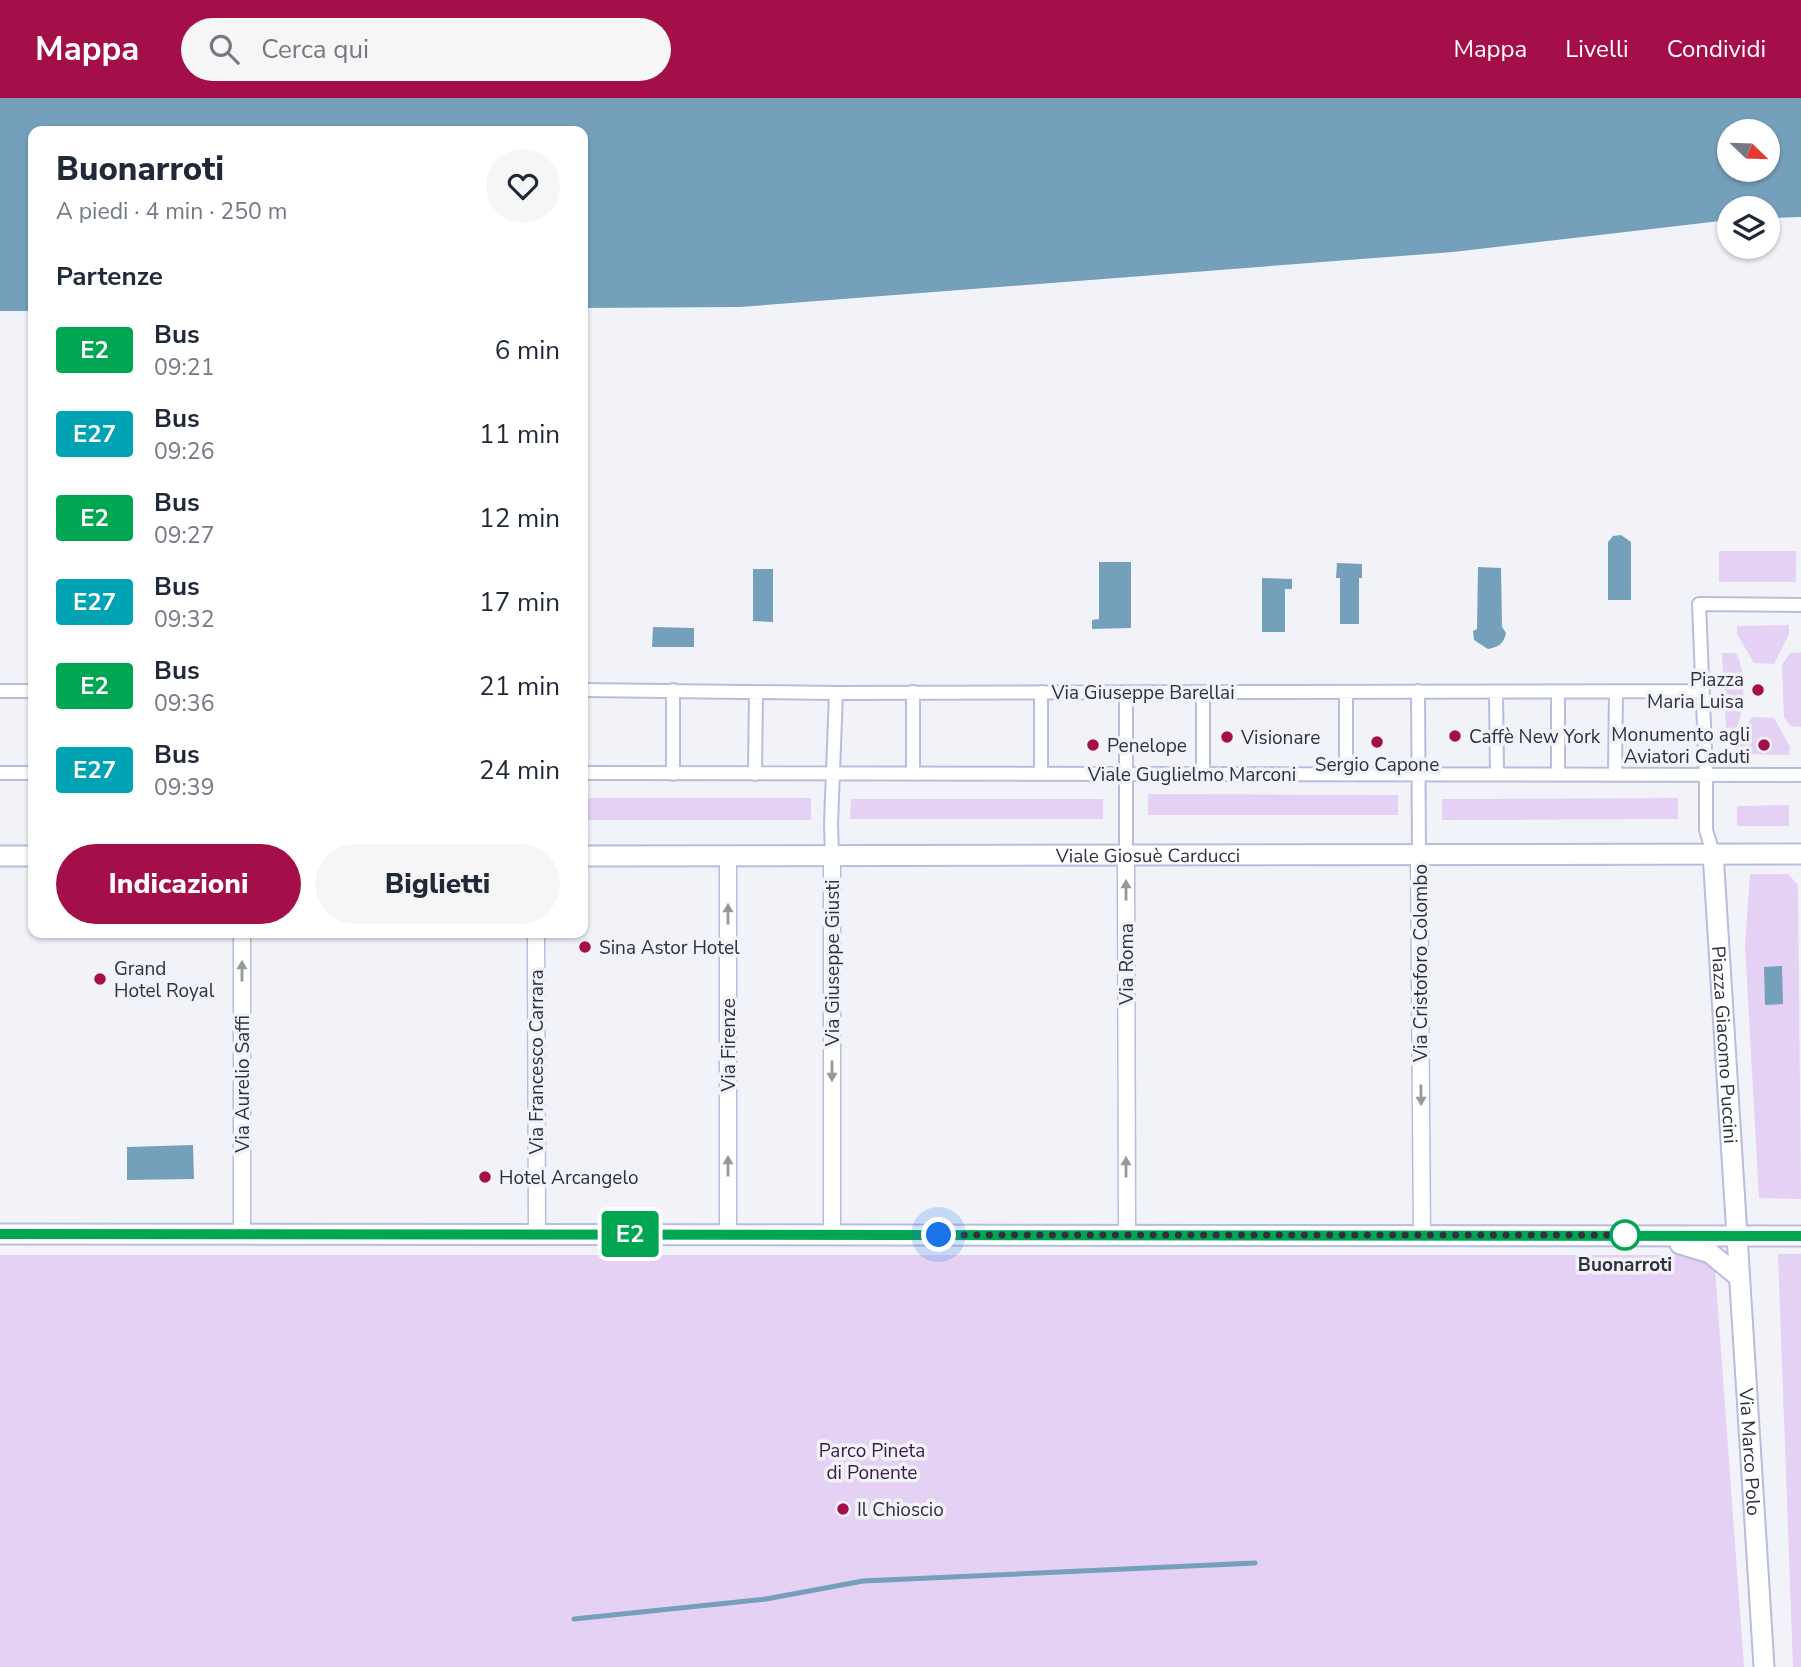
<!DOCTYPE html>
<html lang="it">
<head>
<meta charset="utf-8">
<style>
	body { margin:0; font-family:"Nunito Sans",sans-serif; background:#f6f6f7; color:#1f2937; height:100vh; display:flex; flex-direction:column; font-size:26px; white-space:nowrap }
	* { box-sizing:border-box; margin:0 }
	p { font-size:23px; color:#747a83 }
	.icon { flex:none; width:38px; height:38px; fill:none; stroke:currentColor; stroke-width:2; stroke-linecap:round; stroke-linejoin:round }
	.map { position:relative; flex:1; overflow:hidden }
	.sheet { position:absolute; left:28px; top:28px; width:560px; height:812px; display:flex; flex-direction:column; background:#fff; border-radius:14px; box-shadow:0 2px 5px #0004 }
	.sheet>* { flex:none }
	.badge { padding:0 14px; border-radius:5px; font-size:24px; line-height:46px }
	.needle { width:46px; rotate:113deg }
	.tools { position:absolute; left:1717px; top:21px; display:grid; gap:14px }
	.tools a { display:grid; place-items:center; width:63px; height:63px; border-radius:50%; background:#fff; box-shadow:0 2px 5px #0004; font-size:35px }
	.you { position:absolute; width:35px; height:35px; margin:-18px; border:5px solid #fff; border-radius:50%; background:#1a73e8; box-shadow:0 0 0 10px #1a73e833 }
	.map>.badge { position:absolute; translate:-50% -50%; box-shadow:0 0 0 4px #fff }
	h2 { padding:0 28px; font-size:26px; line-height:63px }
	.round { display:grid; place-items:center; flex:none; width:74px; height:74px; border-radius:37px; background:#f6f6f7 }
	.headline { display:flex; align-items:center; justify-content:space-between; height:119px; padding:0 28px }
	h1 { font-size:33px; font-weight:800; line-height:52px }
	.cta { display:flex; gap:14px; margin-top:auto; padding:14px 28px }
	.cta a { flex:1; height:80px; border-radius:42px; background:#a50f49; color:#fff; font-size:28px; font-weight:800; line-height:80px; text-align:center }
	.cta a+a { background:#f6f6f7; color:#1f2937 }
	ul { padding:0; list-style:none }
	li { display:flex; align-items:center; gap:21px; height:84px; padding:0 28px }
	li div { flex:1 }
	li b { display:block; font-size:26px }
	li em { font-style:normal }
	li .badge { min-width:77px; font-weight:700; text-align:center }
	header { display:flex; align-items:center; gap:42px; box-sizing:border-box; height:98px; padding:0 35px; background:#a50f49; color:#fff }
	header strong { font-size:33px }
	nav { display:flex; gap:38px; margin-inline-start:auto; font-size:24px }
	.search { width:490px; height:63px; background:#f6f6f7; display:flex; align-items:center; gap:18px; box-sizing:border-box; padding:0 24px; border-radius:38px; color:#747a83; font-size:26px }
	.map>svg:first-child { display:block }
	.green { fill:#e5d1f4 }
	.water { fill:#75a0bc; fill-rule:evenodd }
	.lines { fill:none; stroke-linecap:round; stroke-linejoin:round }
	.stream { stroke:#75a0bc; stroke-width:5 }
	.pedestrian-casing { stroke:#b7bedd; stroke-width:16 }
	.minor-casing { stroke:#b7bedd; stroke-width:19 }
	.tertiary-casing { stroke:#b7bedd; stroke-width:23 }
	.pedestrian { stroke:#fff; stroke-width:12 }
	.minor { stroke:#fff; stroke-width:16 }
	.tertiary { stroke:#fff; stroke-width:19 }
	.oneway { fill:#97989e }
	.line-casing { stroke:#fff; stroke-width:16 }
	.line { stroke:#00a651; stroke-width:10 }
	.walk { stroke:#2f323e; stroke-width:7; stroke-dasharray:0 12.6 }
	.poi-dot { fill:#a50f49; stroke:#f1f3f9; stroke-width:2.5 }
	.stop-dot { fill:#fff; stroke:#00a651; stroke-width:3.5 }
	.labels { text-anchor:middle; stroke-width:7; stroke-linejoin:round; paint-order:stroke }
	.poi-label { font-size:19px; fill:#2f323e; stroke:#f1f3f9; text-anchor:start }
	.street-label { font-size:19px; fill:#2f323e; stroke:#f1f3f9 }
	.stop-label { font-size:19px; font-weight:bold; fill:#2f323e; stroke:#f1f3f9 }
	.park-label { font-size:19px; fill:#3a1a4c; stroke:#f1f3f9 }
</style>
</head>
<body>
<header>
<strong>Mappa</strong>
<div class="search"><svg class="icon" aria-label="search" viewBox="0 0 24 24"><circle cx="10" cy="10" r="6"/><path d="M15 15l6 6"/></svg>Cerca qui</div>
<nav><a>Mappa</a><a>Livelli</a><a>Condividi</a></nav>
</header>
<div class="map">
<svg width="1801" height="1569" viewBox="0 0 1801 1569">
	<rect width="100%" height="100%" fill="#f1f3f9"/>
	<!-- green -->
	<path class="green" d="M 1719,453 L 1796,453 L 1796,484 L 1719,484 Z
		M 1789,527 L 1789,536 L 1774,566 L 1754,565 L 1737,536 L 1737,528 Z
		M 1801,554 L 1801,629 L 1790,628 L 1784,619 L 1782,567 L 1790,555 Z
		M 1722,555 L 1736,555 C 1747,573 1745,613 1736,631 L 1726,630 Z
		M 1752,619 L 1774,620 L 1790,649 L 1789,657 L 1737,656 L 1736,648 Z
		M 1148,696 L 1398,697 L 1398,717 L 1148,717 Z
		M 583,700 L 811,700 L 811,722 L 583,722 Z
		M 1678,700 L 1678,721 L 1442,722 L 1442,701 Z
		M 851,701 L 1103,701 L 1103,721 L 850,721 Z
		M 1789,707 L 1789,728 L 1737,728 L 1737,708 Z
		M 1750,776 L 1788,776 L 1798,787 L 1801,1101 L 1759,1100 L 1745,847 Z
		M 1778,1156 L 1801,1156 L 1801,1569 L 1793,1569 Z
		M 0,1157 L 1690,1157 L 1704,1159 L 1715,1170 L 1744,1569 L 0,1569 Z"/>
	<!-- water -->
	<path class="water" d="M 0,0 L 1801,0 L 1801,119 L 1768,120 L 1768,110 L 1729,110 L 1729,122 L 1453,154 L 740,209 L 583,210 L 583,33 L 33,33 L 33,213 L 0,213 ZM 1729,33 L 1768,33 L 1768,72 L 1729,72 Z
		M 1621,437 L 1631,444 L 1631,502 L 1608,502 L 1608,444 L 1613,438 Z
		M 1099,464 L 1131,464 L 1131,530 L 1092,531 L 1092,522 L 1099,521 Z
		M 1337,465 L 1362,466 L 1362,480 L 1359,480 L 1359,526 L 1340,526 L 1340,480 L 1336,480 Z
		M 1478,469 L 1501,470 L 1502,529 L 1506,535 C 1504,546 1498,549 1488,551 L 1474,542 L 1473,533 L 1477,531 Z
		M 753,471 L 773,471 L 773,524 L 753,523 Z
		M 1262,480 L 1292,481 L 1292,491 L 1285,491 L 1285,534 L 1262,534 Z
		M 653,529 L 694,530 L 694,549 L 652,549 Z
		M 1782,868 L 1783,906 L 1765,907 L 1764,869 Z
		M 193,1047 L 194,1081 L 127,1082 L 127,1049 Z"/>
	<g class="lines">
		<!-- stream -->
		<path class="stream" d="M 574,1521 L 766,1501 L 863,1483 L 1255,1465"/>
		<defs>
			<path id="pedestrian" d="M 583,592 L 836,595 L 1703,593
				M 0,593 L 33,593
				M 1418,593 L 1419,757
				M 913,594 L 913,676
				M 1041,594 L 1041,675
				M 1346,594 L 1346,676
				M 1126,595 L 1126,758
				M 1203,595 L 1203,676
				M 1496,595 L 1497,676
				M 0,675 L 33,675
				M 583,675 L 1801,677
				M 673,676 L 673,592
				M 755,676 L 756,594
				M 1615,676 L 1616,593
				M 1558,677 L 1558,594
				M 1713,755 L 1706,732 L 1706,677 L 1699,506 L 1801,507
				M 832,758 L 831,726 L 836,595"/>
			<path id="minor" d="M 1419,757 L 1422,1137
				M 728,758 L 728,1137
				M 1126,758 L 1127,1137
				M 242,835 L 242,1137
				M 536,835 L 537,1136
				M 832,1136 L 832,758"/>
			<g id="tertiary">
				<path id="s1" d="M 1713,755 L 1764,1569"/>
				<path d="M 0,758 L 33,758"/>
				<path id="s2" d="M 583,758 L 1801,756"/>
				<path d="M 0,1136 L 1801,1138"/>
				<path d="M 1680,1146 L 1710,1155 L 1739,1179"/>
			</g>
		</defs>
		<!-- pedestrian casing -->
		<use href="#pedestrian" class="pedestrian-casing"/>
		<!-- minor casing -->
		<use href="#minor" class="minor-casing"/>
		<!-- tertiary casing -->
		<use href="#tertiary" class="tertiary-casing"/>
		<!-- pedestrian -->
		<use href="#pedestrian" class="pedestrian"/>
		<!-- minor -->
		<use href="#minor" class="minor"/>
		<!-- tertiary -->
		<use href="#tertiary" class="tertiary"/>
	</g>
	<!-- one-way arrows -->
	<defs><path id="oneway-solid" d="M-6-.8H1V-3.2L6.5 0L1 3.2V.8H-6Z" transform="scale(1.75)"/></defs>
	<g class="oneway">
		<use href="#oneway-solid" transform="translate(1126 792) rotate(-90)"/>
		<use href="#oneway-solid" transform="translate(728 816) rotate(-90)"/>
		<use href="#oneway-solid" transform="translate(242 873) rotate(-90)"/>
		<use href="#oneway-solid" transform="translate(832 973) rotate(90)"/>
		<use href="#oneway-solid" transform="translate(1421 997) rotate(89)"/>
		<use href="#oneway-solid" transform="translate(728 1068) rotate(-90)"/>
		<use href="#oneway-solid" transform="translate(1126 1069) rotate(-90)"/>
	</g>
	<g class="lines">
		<defs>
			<path id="line" d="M 0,1136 L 1801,1138"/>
		</defs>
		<!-- line casing -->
		<use href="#line" class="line-casing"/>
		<!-- line -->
		<use href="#line" class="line"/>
		<!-- walk -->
		<path class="walk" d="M 939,1137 L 1625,1137"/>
	</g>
	<!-- markers -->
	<g class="poi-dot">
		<circle cx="1758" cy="592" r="7"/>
		<circle cx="1455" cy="638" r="7"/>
		<circle cx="1227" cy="639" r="7"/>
		<circle cx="1377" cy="644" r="7"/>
		<circle cx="1093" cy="647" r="7"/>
		<circle cx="1764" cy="647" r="7"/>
		<circle cx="585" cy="849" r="7"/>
		<circle cx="100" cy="881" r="7"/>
		<circle cx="485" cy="1079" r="7"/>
		<circle cx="843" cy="1411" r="7"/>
	</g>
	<circle class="stop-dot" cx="1625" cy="1137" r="14"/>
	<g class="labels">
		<!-- poi labels -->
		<g class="poi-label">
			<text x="1744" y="588" text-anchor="end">Piazza<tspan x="1744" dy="22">Maria Luisa</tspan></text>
			<text x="1750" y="643" text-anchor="end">Monumento agli<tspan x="1750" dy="22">Aviatori Caduti</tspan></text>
			<text x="1469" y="645">Caffè New York</text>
			<text x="1241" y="646">Visionare</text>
			<text x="1107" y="654">Penelope</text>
			<text x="1377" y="673" text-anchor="middle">Sergio Capone</text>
			<text x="599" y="856">Sina Astor Hotel</text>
			<text x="114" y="877">Grand<tspan x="114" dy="22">Hotel Royal</tspan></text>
			<text x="499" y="1086">Hotel Arcangelo</text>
			<text x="857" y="1418">Il Chioscio</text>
		</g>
		<!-- street labels -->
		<g class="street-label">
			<text x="1143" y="601">Via Giuseppe Barellai</text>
			<text x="1192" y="683">Viale Guglielmo Marconi</text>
			<text dy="7" stroke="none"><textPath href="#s2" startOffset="565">Viale Giosuè Carducci</textPath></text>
			<text transform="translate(832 865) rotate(-90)" y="7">Via Giuseppe Giusti</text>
			<text transform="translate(1420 865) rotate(-90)" y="7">Via Cristoforo Colombo</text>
			<text transform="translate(1126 866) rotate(-90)" y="7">Via Roma</text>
			<text transform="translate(728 947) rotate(-90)" y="7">Via Firenze</text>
			<text dy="7" stroke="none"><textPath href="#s1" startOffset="192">Piazza Giacomo Puccini</textPath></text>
			<text transform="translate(536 964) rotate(-90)" y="7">Via Francesco Carrara</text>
			<text transform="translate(242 986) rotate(-90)" y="7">Via Aurelio Saffi</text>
			<text dy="7" stroke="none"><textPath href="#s1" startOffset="600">Via Marco Polo</textPath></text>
		</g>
		<!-- stop labels -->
		<g class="stop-label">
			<text x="1625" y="1173">Buonarroti</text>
		</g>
		<!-- park labels -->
		<g class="park-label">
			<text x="872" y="1359">Parco Pineta<tspan x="872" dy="22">di Ponente</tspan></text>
		</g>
	</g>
</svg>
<div class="tools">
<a><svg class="needle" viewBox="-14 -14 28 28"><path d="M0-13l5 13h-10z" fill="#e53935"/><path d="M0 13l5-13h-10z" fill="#747a83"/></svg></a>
<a><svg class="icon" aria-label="layers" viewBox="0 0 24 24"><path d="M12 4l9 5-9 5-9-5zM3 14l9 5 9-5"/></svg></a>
</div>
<div class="you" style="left:939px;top:1137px"></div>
<b class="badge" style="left:630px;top:1136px;background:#00a651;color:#fff">E2</b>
<section class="sheet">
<div class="headline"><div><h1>Buonarroti</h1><p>A piedi · 4 min · 250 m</p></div><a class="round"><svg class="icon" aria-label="heart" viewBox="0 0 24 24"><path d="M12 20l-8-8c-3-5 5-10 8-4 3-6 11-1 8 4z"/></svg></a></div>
<h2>Partenze</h2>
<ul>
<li><span class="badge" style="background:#00a651;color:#fff">E2</span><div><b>Bus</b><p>09:21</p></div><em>6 min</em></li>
<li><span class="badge" style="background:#00a3b4;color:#fff">E27</span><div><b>Bus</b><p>09:26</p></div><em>11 min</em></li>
<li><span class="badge" style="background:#00a651;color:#fff">E2</span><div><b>Bus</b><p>09:27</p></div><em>12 min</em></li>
<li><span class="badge" style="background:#00a3b4;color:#fff">E27</span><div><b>Bus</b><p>09:32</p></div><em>17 min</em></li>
<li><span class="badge" style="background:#00a651;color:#fff">E2</span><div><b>Bus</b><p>09:36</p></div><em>21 min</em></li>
<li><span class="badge" style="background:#00a3b4;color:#fff">E27</span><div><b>Bus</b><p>09:39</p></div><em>24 min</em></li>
</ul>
<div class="cta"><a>Indicazioni</a><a>Biglietti</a></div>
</section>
</div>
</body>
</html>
